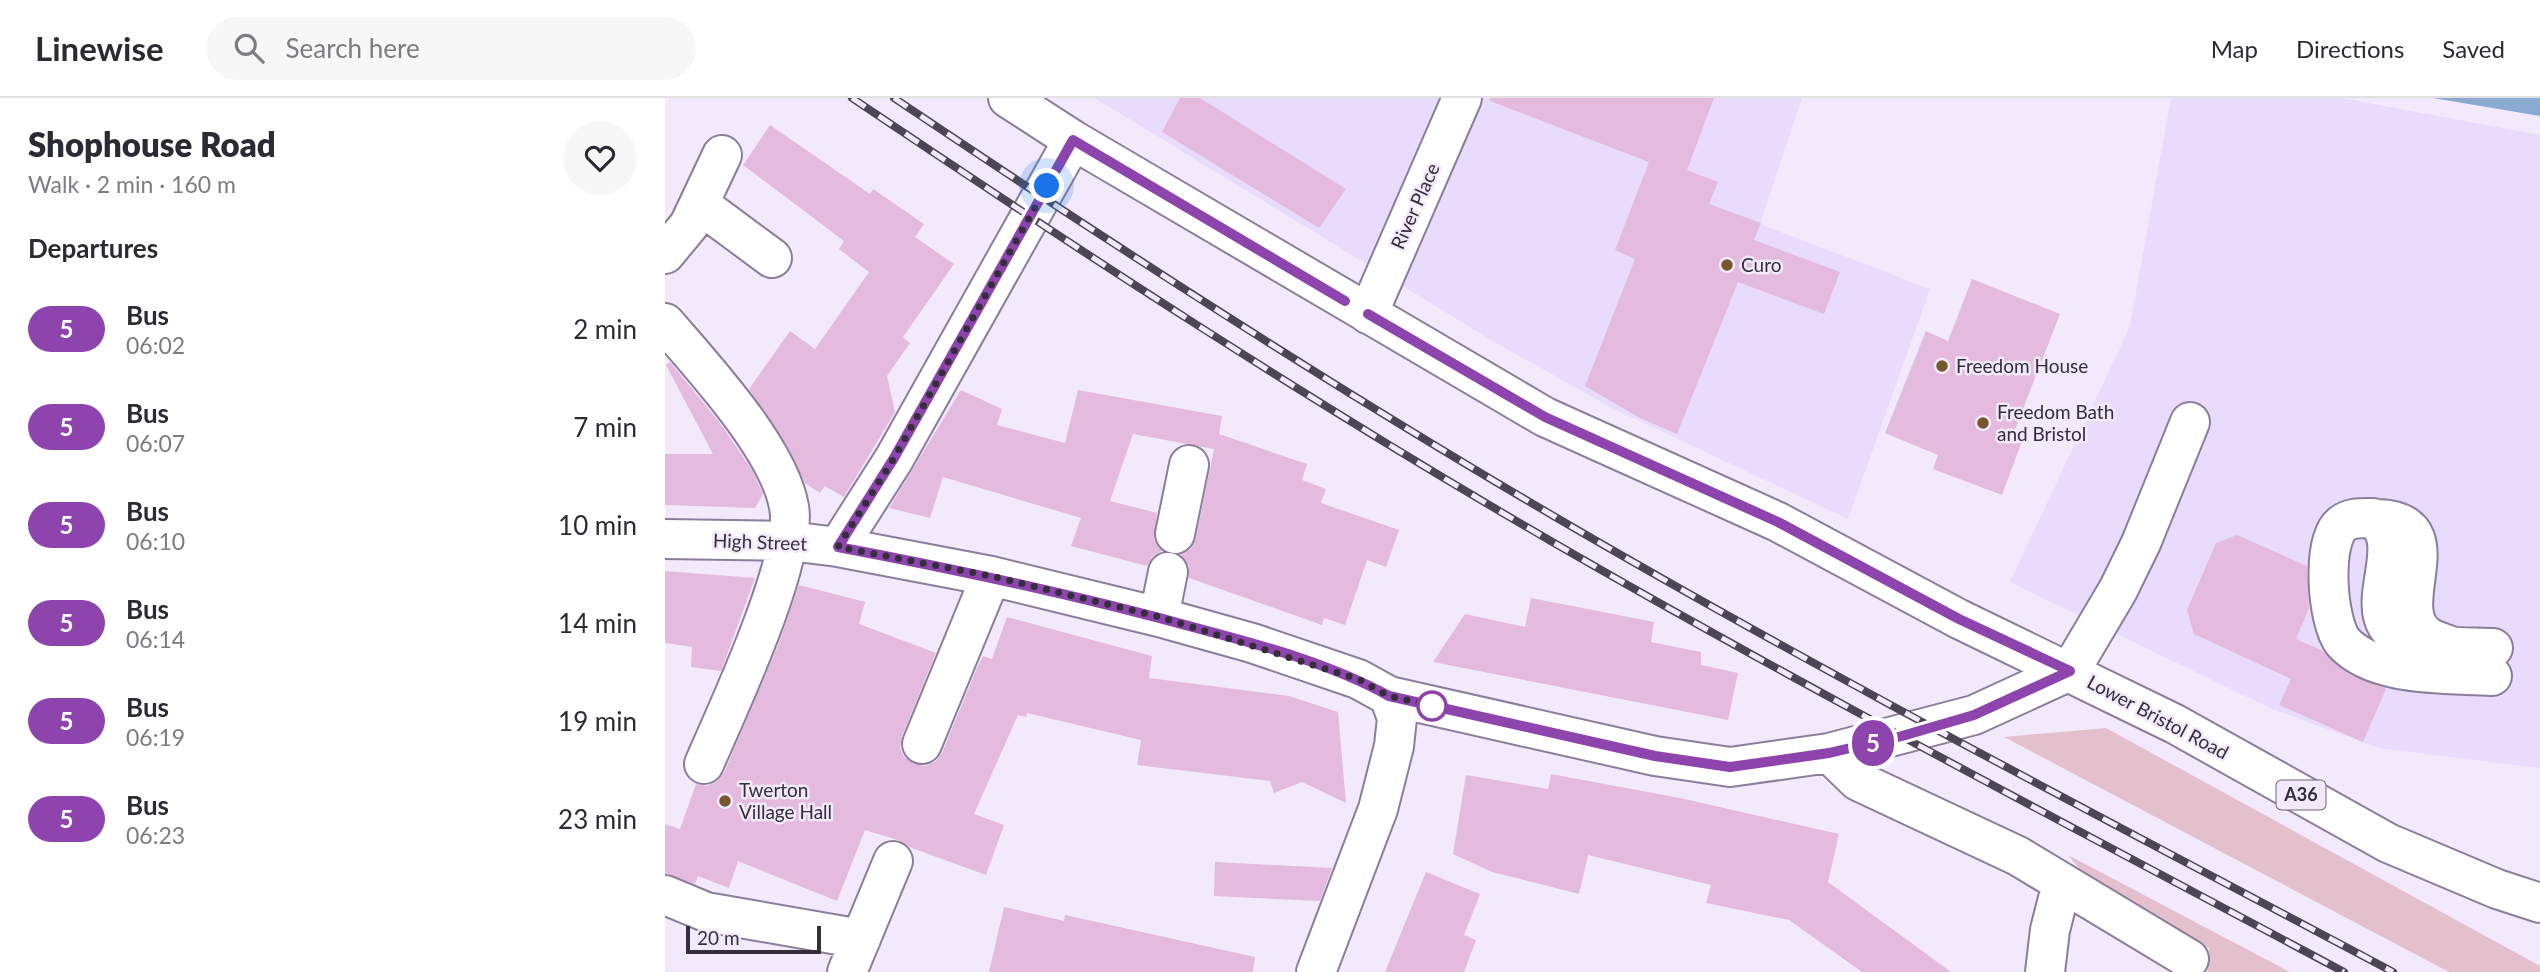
<!DOCTYPE html>
<html lang="en">
<head>
<meta charset="utf-8">
<style>
	body { margin:0; font-family:Lato,sans-serif; background:#f7f7f7; color:#2b2b33; height:100vh; display:flex; flex-direction:column; font-size:26px; white-space:nowrap }
	* { box-sizing:border-box; margin:0 }
	p { font-size:23px; color:#7c7c81 }
	.icon { flex:none; width:38px; height:38px; fill:none; stroke:currentColor; stroke-width:2; stroke-linecap:round; stroke-linejoin:round }
	.map { position:relative; flex:1; overflow:hidden }
	.sheet { display:flex; flex-direction:column; background:#fff; width:665px }
	.sheet>* { flex:none }
	.badge { padding:0 14px; border-radius:23px; font-size:24px; line-height:46px }
	.scale { position:absolute; left:21px; bottom:18px; width:135px; box-sizing:border-box; padding-left:7px; border:4px solid #332e3a; border-top:0; font-size:19px; line-height:24px; white-space:nowrap; color:#332e3a; -webkit-text-stroke:5px #f2e9fd; paint-order:stroke }
	.you { position:absolute; width:35px; height:35px; margin:-18px; border:5px solid #fff; border-radius:50%; background:#1a73e8; box-shadow:0 0 0 10px #1a73e833 }
	.map>.badge { position:absolute; translate:-50% -50%; box-shadow:0 0 0 4px #fff }
	h2 { padding:0 28px; font-size:26px; line-height:63px }
	.round { display:grid; place-items:center; flex:none; width:74px; height:74px; border-radius:37px; background:#f7f7f7 }
	.headline { display:flex; align-items:center; justify-content:space-between; height:119px; padding:0 28px }
	h1 { font-size:33px; font-weight:800; line-height:52px }
	ul { padding:0; list-style:none }
	li { display:flex; align-items:center; gap:21px; height:98px; padding:0 28px }
	li div { flex:1 }
	li b { display:block; font-size:26px }
	li em { font-style:normal }
	li .badge { min-width:77px; font-weight:700; text-align:center }
	header { display:flex; align-items:center; gap:42px; box-sizing:border-box; height:98px; padding:0 35px; background:#fff; border-bottom:2px solid #e1e1e2 }
	header strong { font-size:33px }
	nav { display:flex; gap:38px; margin-inline-start:auto; font-size:24px }
	.search { width:490px; height:63px; background:#f7f7f7; display:flex; align-items:center; gap:18px; box-sizing:border-box; padding:0 24px; border-radius:38px; color:#7c7c81; font-size:26px }
	main { display:flex; flex:1; min-height:0 }
	.map>svg:first-child { display:block }
	.built { fill:#e9dbfb }
	.green { fill:#e4c0cc }
	.water { fill:#8baad1 }
	.building { fill:#e4bbde }
	.lines { fill:none; stroke-linecap:round; stroke-linejoin:round }
	.minor-casing { stroke:#8b7e9c; stroke-width:42 }
	.highway-casing { stroke:#8b7e9c; stroke-width:42 }
	.minor { stroke:#fff; stroke-width:38 }
	.highway { stroke:#fff; stroke-width:38 }
	.rail-casing { stroke:#4b4653; stroke-width:8 }
	.rail { stroke:#f2e9fd; stroke-width:5; stroke-dasharray:16; stroke-linecap:butt }
	.line-casing { stroke:#fff; stroke-width:16 }
	.line { stroke:#8e44ad; stroke-width:10 }
	.walk { stroke:#332e3a; stroke-width:7; stroke-dasharray:0 12.6 }
	.poi-dot { fill:#76572c; stroke:#f2e9fd; stroke-width:2.5 }
	.stop-dot { fill:#fff; stroke:#8e44ad; stroke-width:3.5 }
	.labels { text-anchor:middle; stroke-width:5; stroke-linejoin:round; paint-order:stroke }
	.shield { fill:#f2e9fd; stroke:#6c6674; stroke-width:2 }
	.shield-label { font-size:18px; font-weight:bold; fill:#332e3a }
	.street-label { font-size:19px; fill:#332e3a; stroke:#f2e9fd }
	.poi-label { font-size:19px; fill:#332e3a; stroke:#f2e9fd; text-anchor:start }
</style>
</head>
<body>
<header>
<strong>Linewise</strong>
<div class="search"><svg class="icon" aria-label="search" viewBox="0 0 24 24"><circle cx="10" cy="10" r="6"/><path d="M15 15l6 6"/></svg>Search here</div>
<nav><a>Map</a><a>Directions</a><a>Saved</a></nav>
</header>
<main>
<section class="sheet">
<div class="headline"><div><h1>Shophouse Road</h1><p>Walk · 2 min · 160 m</p></div><a class="round"><svg class="icon" aria-label="heart" viewBox="0 0 24 24"><path d="M12 20l-8-8c-3-5 5-10 8-4 3-6 11-1 8 4z"/></svg></a></div>
<h2>Departures</h2>
<ul>
<li><span class="badge" style="background:#8e44ad;color:#fff">5</span><div><b>Bus</b><p>06:02</p></div><em>2 min</em></li>
<li><span class="badge" style="background:#8e44ad;color:#fff">5</span><div><b>Bus</b><p>06:07</p></div><em>7 min</em></li>
<li><span class="badge" style="background:#8e44ad;color:#fff">5</span><div><b>Bus</b><p>06:10</p></div><em>10 min</em></li>
<li><span class="badge" style="background:#8e44ad;color:#fff">5</span><div><b>Bus</b><p>06:14</p></div><em>14 min</em></li>
<li><span class="badge" style="background:#8e44ad;color:#fff">5</span><div><b>Bus</b><p>06:19</p></div><em>19 min</em></li>
<li><span class="badge" style="background:#8e44ad;color:#fff">5</span><div><b>Bus</b><p>06:23</p></div><em>23 min</em></li>
</ul>
</section>
<div class="map">
<svg width="1875" height="874" viewBox="0 0 1875 874">
	<rect width="100%" height="100%" fill="#f2e9fd"/>
	<!-- built -->
	<path class="built" d="M 430,0 L 1137,0 L 1095,126 L 1265,191 L 1183,421 L 947,310 L 826,242 Z
		M 1506,0 L 1676,0 L 1875,37 L 1875,670 L 1714,650 L 1607,611 L 1345,484 L 1465,228 Z"/>
	<!-- green -->
	<path class="green" d="M 1441,630 L 1875,868 L 1875,874 L 1784,874 L 1339,639 Z
		M 1403,757 L 1625,874 L 1542,874 L 1544,850 L 1436,797 Z"/>
	<!-- water -->
	<path class="water" d="M 1768,0 L 1875,0 L 1875,18 Z"/>
	<!-- building -->
	<path class="building" d="M 515,0 L 535,0 L 681,91 L 654,130 L 497,34 Z
		M 825,0 L 1049,0 L 1022,72 L 1053,84 L 1044,106 L 1096,125 L 1089,142 L 1175,174 L 1159,216 L 1073,184 L 1012,336 L 975,320 L 920,288 L 970,161 L 950,152 L 984,64 L 825,3 Z
		M 105,27 L 205,96 L 208,91 L 259,126 L 250,139 L 289,166 L 238,239 L 245,245 L 222,278 L 230,314 L 179,399 L 160,388 L 155,395 L 140,385 L 124,351 L 84,291 L 125,233 L 150,251 L 204,174 L 174,151 L 179,143 L 78,67 Z
		M 1307,181 L 1395,216 L 1347,339 L 1357,343 L 1337,397 L 1268,371 L 1273,357 L 1220,335 L 1261,233 L 1283,243 Z
		M 5,264 L 55,325 L 87,372 L 98,396 L 90,410 L 0,407 L 0,356 L 48,356 L 1,267 Z
		M 296,292 L 337,311 L 332,327 L 400,345 L 413,292 L 557,318 L 554,336 L 642,366 L 637,382 L 661,391 L 656,405 L 734,432 L 721,469 L 702,462 L 680,527 L 659,520 L 657,527 L 524,480 L 524,468 L 516,457 L 526,451 L 531,440 L 549,351 L 468,336 L 445,403 L 492,415 L 489,442 L 497,453 L 487,459 L 482,468 L 406,448 L 416,420 L 278,379 L 265,420 L 224,410 Z
		M 1572,437 L 1642,468 L 1644,510 L 1631,541 L 1658,553 L 1682,575 L 1721,591 L 1698,644 L 1614,607 L 1626,581 L 1529,536 L 1522,512 L 1551,445 Z
		M 0,473 L 90,480 L 56,573 L 26,569 L 27,549 L 0,545 Z
		M 134,487 L 200,504 L 194,526 L 271,555 L 237,638 L 235,650 L 239,659 L 249,666 L 261,668 L 271,663 L 277,655 L 312,570 L 318,558 L 327,561 L 342,519 L 487,558 L 484,580 L 624,598 L 673,614 L 681,705 L 637,684 L 609,695 L 605,683 L 472,667 L 476,642 L 362,615 L 361,619 L 353,617 L 309,716 L 339,727 L 321,777 L 244,749 L 236,743 L 200,732 L 172,803 L 73,763 L 64,790 L 33,778 L 30,786 L 0,776 L 0,726 L 15,731 L 31,686 L 42,688 L 51,684 L 59,675 L 114,545 Z
		M 866,500 L 989,524 L 986,544 L 1036,554 L 1036,567 L 1073,575 L 1063,622 L 768,564 L 800,516 L 860,529 Z
		M 886,676 L 1015,700 L 1174,736 L 1163,784 L 1286,874 L 1197,874 L 1124,822 L 1041,805 L 1046,787 L 923,757 L 914,796 L 827,774 L 788,756 L 801,677 L 883,691 Z
		M 550,764 L 667,770 L 655,803 L 549,798 Z
		M 761,774 L 815,796 L 799,837 L 811,842 L 799,874 L 720,874 Z
		M 339,809 L 399,823 L 400,817 L 590,859 L 588,874 L 324,874 Z"/>
	<g class="lines">
		<defs>
			<path id="minor" d="M 34,106 L 107,160
				M 0,156 L 24,127 L 57,57
				M 703,216 L 797,0
				M 0,225 C 38,269 114,351 124,409 C 134,460 62,613 39,666
				M 1712,421 C 1792,423 1722,508 1761,537 C 1767,542 1778,545 1786,548
				M 510,436 L 524,367
				M 0,441 L 124,443 L 173,449 L 326,478 L 494,519 L 587,545 L 693,581 L 724,598 L 990,658 L 1065,669 L 1164,655 L 1309,617 L 1405,573 L 1453,492 L 1476,445 L 1525,324
				M 173,449 L 229,361 L 408,42
				M 494,519 L 503,474
				M 1827,578 C 1784,575 1710,580 1678,544 C 1662,524 1656,443 1677,426 C 1686,419 1697,420 1708,420 C 1750,449 1680,527 1748,544 C 1773,550 1802,549 1828,550
				M 257,646 L 326,478
				M 1164,655 L 1193,683 L 1353,758 L 1524,861
				M 0,797 L 41,814 L 196,841
				M 182,874 L 228,763
				M 651,874 L 713,711 L 729,648 L 732,620 L 724,598
				M 1380,874 L 1385,832 L 1397,785"/>
			<path id="highway" d="M 343,0 L 408,42 L 880,319 L 1113,424 L 1294,521 L 1510,626 L 1723,745 L 1832,791 L 1875,805"/>
		</defs>
		<!-- minor casing -->
		<use href="#minor" class="minor-casing"/>
		<!-- highway casing -->
		<use href="#highway" class="highway-casing"/>
		<!-- minor -->
		<use href="#minor" class="minor"/>
		<!-- highway -->
		<use href="#highway" class="highway"/>
		<defs>
			<path id="rail" d="M 187,0 C 416,154 646,304 884,442 C 1145,593 1413,732 1679,874
				M 229,0 C 446,146 666,288 892,420 C 1166,580 1448,725 1728,874"/>
		</defs>
		<!-- rail casing -->
		<use href="#rail" class="rail-casing"/>
		<!-- rail -->
		<use href="#rail" class="rail"/>
	</g>
	<g class="lines">
		<defs>
			<path id="line" d="M 680,203 L 408,42 L 229,360 L 173,449 C 295,472 415,498 535,531 C 599,548 666,566 724,598 L 990,658 L 1065,669 L 1164,655 L 1237,638 L 1309,617 L 1405,573 L 1294,521 L 1113,424 L 880,319 L 703,216"/>
		</defs>
		<!-- line casing -->
		<use href="#line" class="line-casing"/>
		<!-- line -->
		<use href="#line" class="line"/>
		<!-- walk -->
		<path class="walk" d="M 382,88 L 229,360 L 173,449 L 326,478 L 495,519 L 693,581 L 724,598 L 777,610 L 767,608"/>
	</g>
	<!-- markers -->
	<g class="poi-dot">
		<circle cx="1062" cy="167" r="7"/>
		<circle cx="1277" cy="268" r="7"/>
		<circle cx="1318" cy="325" r="7"/>
		<circle cx="60" cy="703" r="7"/>
	</g>
	<circle class="stop-dot" cx="767" cy="608" r="14"/>
	<g class="labels">
		<!-- shield labels -->
		<rect class="shield" x="1611.5" y="682.5" width="49" height="29" rx="5"/>
		<g class="shield-label">
			<text x="1636" y="703">A36</text>
		</g>
		<!-- street labels -->
		<g class="street-label">
			<text transform="translate(750 108) rotate(-66)" y="7">River Place</text>
			<text transform="translate(95 444) rotate(2)" y="7">High Street</text>
			<text transform="translate(1493 619) rotate(28)" y="7">Lower Bristol Road</text>
		</g>
		<!-- poi labels -->
		<g class="poi-label">
			<text x="1076" y="174">Curo</text>
			<text x="1291" y="275">Freedom House</text>
			<text x="1332" y="321">Freedom Bath<tspan x="1332" dy="22">and Bristol</tspan></text>
			<text x="74" y="699">Twerton<tspan x="74" dy="22">Village Hall</tspan></text>
		</g>
	</g>
</svg>
<div class="scale">20 m</div>
<div class="you" style="left:382px;top:88px"></div>
<b class="badge" style="left:1208px;top:645px;background:#8e44ad;color:#fff">5</b>
</div>
</main>
</body>
</html>
